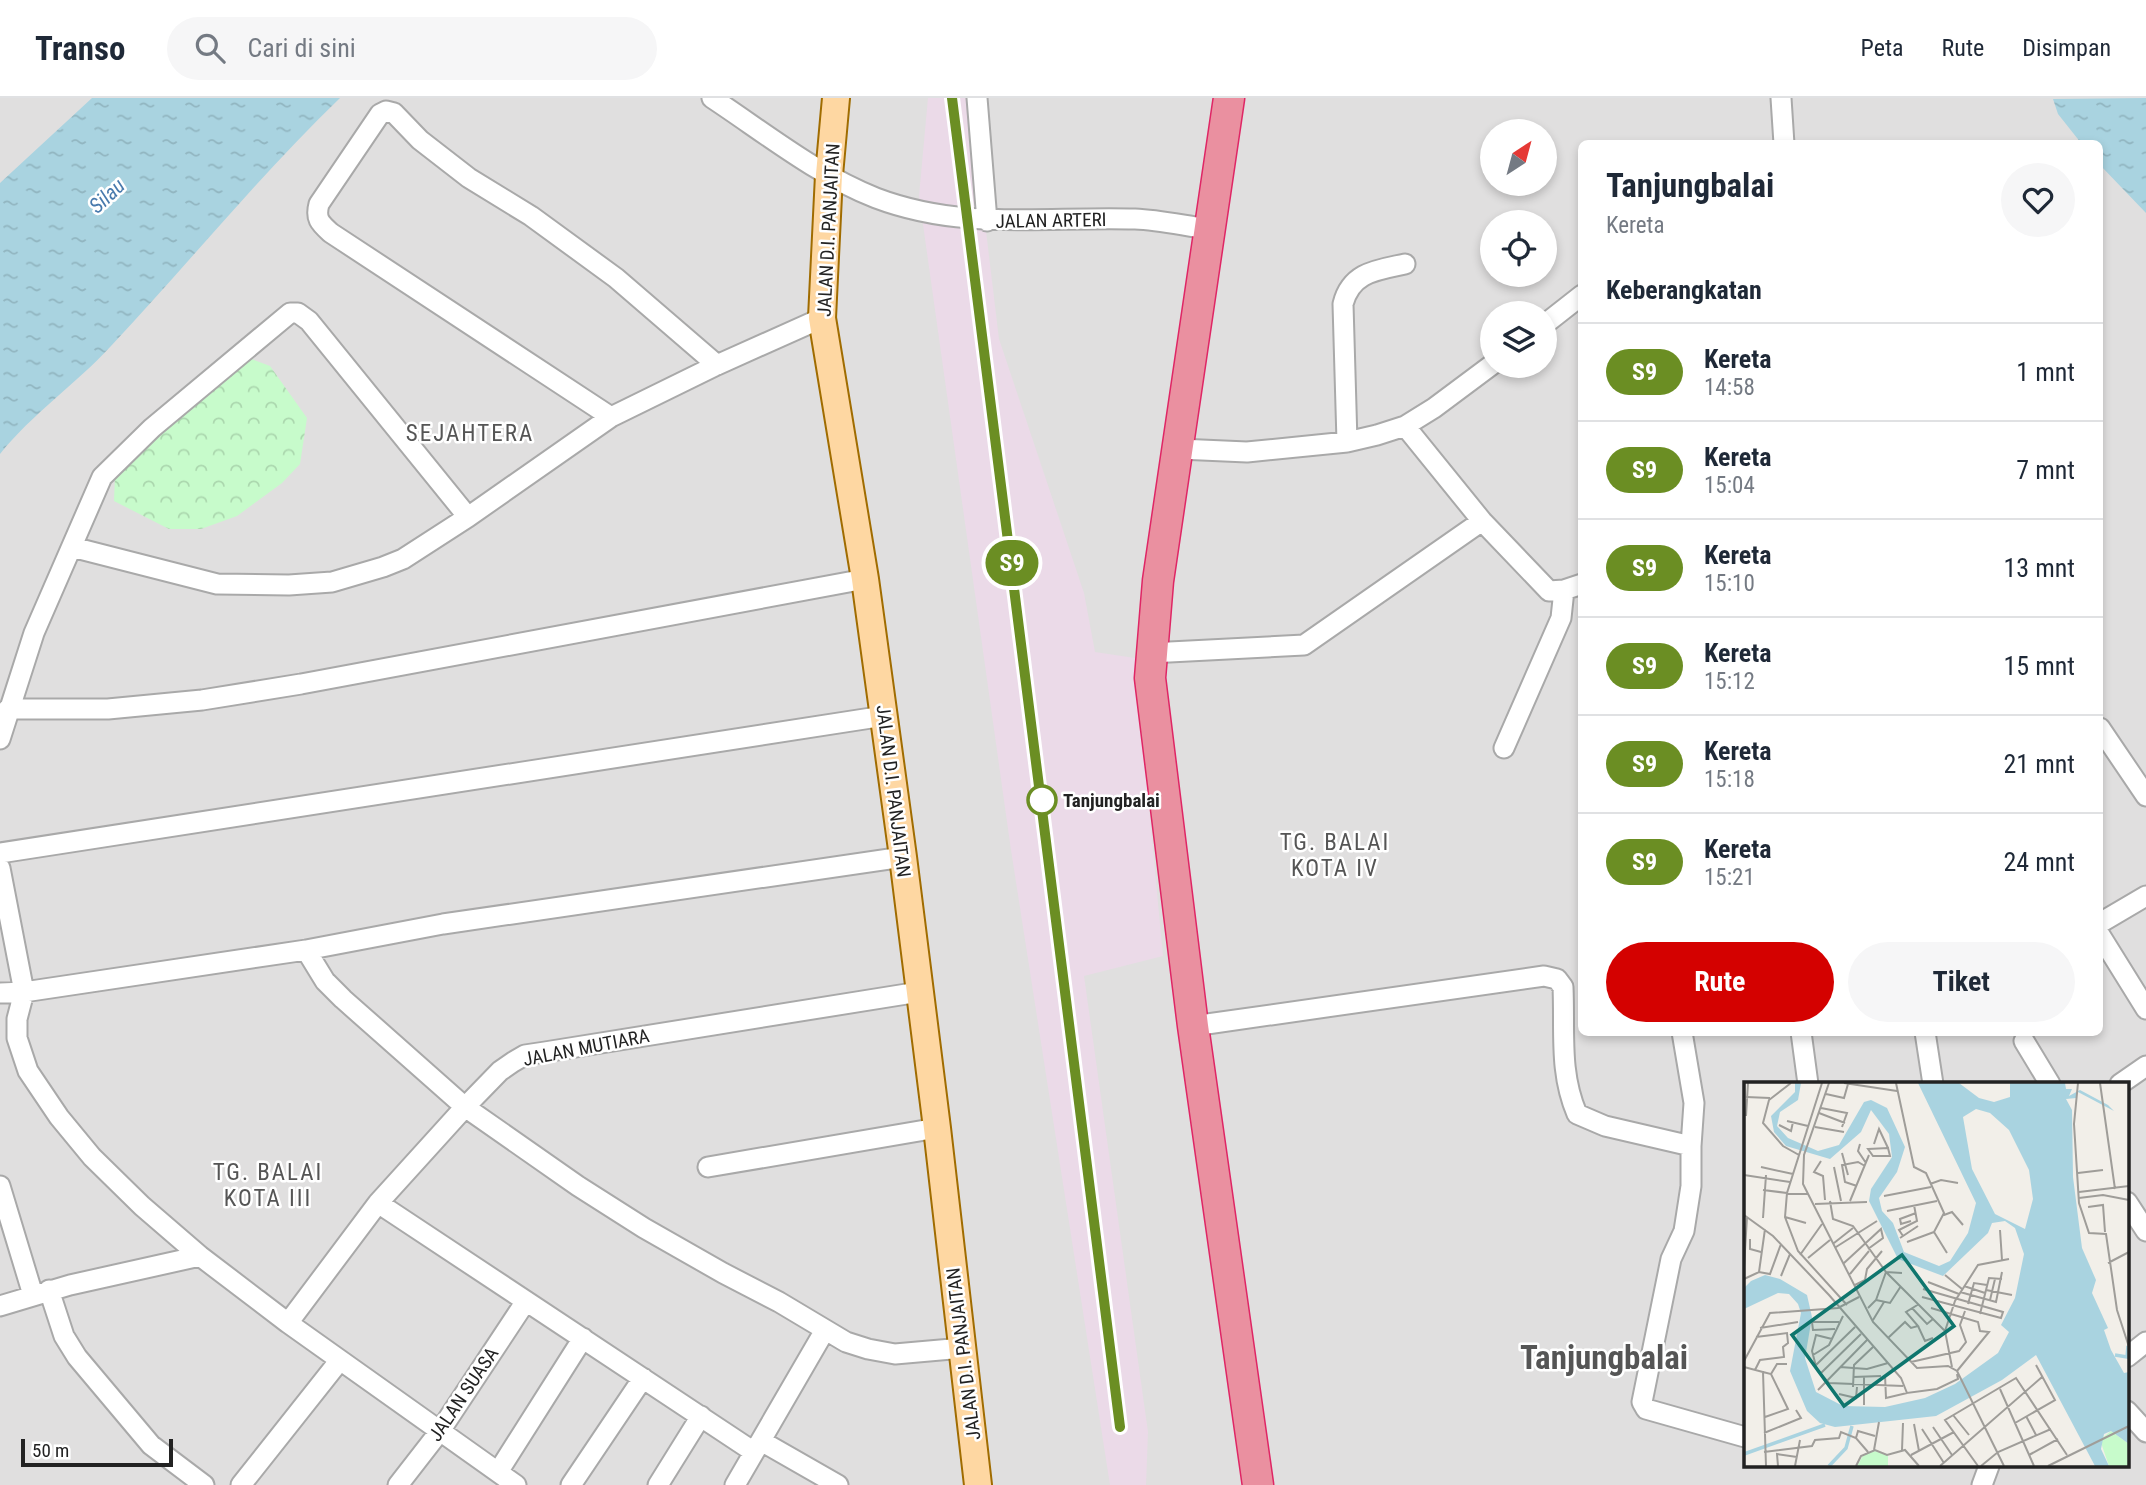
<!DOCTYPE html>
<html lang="id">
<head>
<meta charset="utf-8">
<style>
	body { margin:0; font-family:"Roboto Condensed",sans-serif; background:#f6f6f7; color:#1f2937; height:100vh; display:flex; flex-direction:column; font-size:26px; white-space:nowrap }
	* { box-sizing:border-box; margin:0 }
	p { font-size:23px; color:#747a83 }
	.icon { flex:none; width:38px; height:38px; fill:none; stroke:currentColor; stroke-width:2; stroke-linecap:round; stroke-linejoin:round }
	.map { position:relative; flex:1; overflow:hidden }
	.details { position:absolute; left:1578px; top:42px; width:525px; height:896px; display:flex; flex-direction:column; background:#fff; border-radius:10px; box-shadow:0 4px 10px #0003 }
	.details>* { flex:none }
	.badge { padding:0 14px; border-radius:23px; font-size:24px; line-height:46px }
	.needle { width:46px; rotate:36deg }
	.buttons { position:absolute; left:1480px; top:21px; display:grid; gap:14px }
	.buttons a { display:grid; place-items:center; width:77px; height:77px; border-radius:50%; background:#fff; box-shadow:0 4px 10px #0003; font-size:35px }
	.scale { position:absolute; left:21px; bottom:18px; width:152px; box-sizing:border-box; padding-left:7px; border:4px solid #222; border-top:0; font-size:19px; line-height:24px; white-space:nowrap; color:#222; -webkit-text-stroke:5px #fff; paint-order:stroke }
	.map>.badge { position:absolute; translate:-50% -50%; box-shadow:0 0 0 4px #fff }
	h2 { padding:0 28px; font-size:26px; line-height:63px }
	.round { display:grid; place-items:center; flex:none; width:74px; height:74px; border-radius:37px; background:#f6f6f7 }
	.overview { display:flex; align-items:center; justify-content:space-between; height:119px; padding:0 28px }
	h1 { font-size:33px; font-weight:700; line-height:52px }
	.cta { display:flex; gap:14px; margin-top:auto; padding:14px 28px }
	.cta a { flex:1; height:80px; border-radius:42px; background:#d40100; color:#fff; font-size:28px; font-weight:700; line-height:80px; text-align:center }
	.cta a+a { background:#f6f6f7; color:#1f2937 }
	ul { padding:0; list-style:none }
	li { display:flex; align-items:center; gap:21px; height:98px; padding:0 28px; border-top:2px solid #e0e1e3 }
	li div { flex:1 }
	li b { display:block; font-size:26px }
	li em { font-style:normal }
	li .badge { min-width:77px; font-weight:700; text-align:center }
	header { display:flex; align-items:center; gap:42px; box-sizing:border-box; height:98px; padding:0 35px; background:#fff; border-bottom:2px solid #e0e1e3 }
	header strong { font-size:33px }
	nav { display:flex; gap:38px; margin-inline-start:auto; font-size:24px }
	.search { width:490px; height:63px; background:#f6f6f7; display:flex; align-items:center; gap:18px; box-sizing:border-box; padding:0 24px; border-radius:38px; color:#747a83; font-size:26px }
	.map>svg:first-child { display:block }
	.residential { fill:#e0dfdf; fill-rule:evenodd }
	.railway { fill:#ebdae8 }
	.park { fill:url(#park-crowns) }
	.water { fill:url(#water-ripples) }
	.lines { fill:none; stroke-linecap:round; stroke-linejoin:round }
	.minor-casing { stroke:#a9a9a9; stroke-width:23 }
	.major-casing { stroke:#a06c00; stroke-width:30 }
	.highway-casing { stroke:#df2665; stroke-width:33 }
	.minor { stroke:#fff; stroke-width:19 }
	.major { stroke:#fed7a2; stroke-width:26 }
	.highway { stroke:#ea90a0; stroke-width:30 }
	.rail { stroke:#707070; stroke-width:5; stroke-dasharray:14 14; stroke-linecap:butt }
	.line-casing { stroke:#fff; stroke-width:16 }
	.line { stroke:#6b8e23; stroke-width:10 }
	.stop-dot { fill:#fff; stroke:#6b8e23; stroke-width:3.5 }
	.labels { text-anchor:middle; stroke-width:5; stroke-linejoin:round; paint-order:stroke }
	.street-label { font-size:19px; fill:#222; stroke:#fff }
	.stop-label { font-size:19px; font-weight:bold; fill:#222; stroke:#fff; text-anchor:start }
	.water-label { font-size:21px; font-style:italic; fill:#487aad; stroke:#fff }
	.quarter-label { font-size:23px; letter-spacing:2px; fill:#555; stroke:#fff }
	.town-label { font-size:33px; font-weight:bold; fill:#555; stroke:#fff }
	.inset-river { fill:none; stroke:#a9d3e0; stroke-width:3.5 }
	.inset-road { fill:none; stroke:#9f9d99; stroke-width:2 }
	.view { fill:#0f766e; fill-opacity:0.15; stroke:#0f766e; stroke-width:3.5 }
	.inset-edge { fill:none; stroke:#222; stroke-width:3.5 }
</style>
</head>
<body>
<header>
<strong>Transo</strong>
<div class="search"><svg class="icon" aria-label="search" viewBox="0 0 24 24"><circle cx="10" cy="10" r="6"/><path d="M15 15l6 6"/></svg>Cari di sini</div>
<nav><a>Peta</a><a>Rute</a><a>Disimpan</a></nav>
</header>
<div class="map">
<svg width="2146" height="1387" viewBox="0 0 2146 1387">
	<defs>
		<pattern id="park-crowns" width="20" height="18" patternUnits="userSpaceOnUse" patternTransform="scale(1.75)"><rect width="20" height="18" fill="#c7fbcb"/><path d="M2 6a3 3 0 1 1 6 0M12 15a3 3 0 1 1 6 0" fill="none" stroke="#abd7ae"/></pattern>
		<pattern id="water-ripples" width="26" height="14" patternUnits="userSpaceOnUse" patternTransform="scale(1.75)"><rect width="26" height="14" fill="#a9d3e0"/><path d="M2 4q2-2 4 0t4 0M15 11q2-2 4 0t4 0" fill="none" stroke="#91b5c0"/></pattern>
	</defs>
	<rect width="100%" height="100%" fill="#f2efe9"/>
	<!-- residential -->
	<path class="residential" d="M 0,0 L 2146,0 L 2146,1387 L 0,1387 ZM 1493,33 L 1545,33 L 1545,86 L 1493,86 ZM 1582,46 L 2100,46 L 2100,934 L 1582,934 ZM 1493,124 L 1545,124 L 1545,177 L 1493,177 ZM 1493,215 L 1545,215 L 1545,268 L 1493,268 ZM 1745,986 L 2127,986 L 2127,1368 L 1745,1368 Z"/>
	<!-- railway -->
	<path class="railway" d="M 928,0 L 970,0 L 999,241 L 1084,495 L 1095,554 L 1135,560 L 1163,858 L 1084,878 L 1148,1334 L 1146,1387 L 1110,1387 L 1011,752 L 919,98 Z"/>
	<!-- park -->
	<path class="park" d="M 249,260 L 270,268 L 307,320 L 300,366 L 282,385 L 237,418 L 201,431 L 169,431 L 114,403 L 115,377 Z"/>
	<!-- water -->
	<path class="water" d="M 92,0 L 340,0 C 259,78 188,166 111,248 C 76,286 32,316 0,356 L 0,85 Z
		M 2146,0 L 2146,115 L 2100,67 L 2100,46 L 2081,45 L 2058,16 L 2053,1 Z"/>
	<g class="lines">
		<defs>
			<path id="minor" d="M 712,0 C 765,35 817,77 876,100 C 963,133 1046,118 1135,121 C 1160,122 1185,128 1209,131
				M 977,0 L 987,123
				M 1781,0 L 1784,46
				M 1545,226 L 1582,197
				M 611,319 L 331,135 C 320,125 315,121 319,106 L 380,16 L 386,13 L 394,15 L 420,42 L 469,80 L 531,118 L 616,180 L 717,267
				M 1405,328 L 1482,423 L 1549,493 L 1564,492 L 1582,486
				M 1347,344 L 1343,206 C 1351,174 1377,172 1405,166
				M 1179,351 L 1247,354 L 1347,344 L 1377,337 L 1405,328 L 1434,310 L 1493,266
				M 72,449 L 217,486 L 289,487 L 332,484 L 383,469 L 403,461 L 468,419 L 611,319 L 717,267 L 822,220
				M 1150,555 L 1304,547 L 1482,423
				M 8,611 L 108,611 L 202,602 L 301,586 L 865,481
				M 2100,630 L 2146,698
				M 0,641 L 34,535 L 102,379 L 152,330 L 290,215 L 298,215 L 309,223 L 468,419
				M 1504,650 L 1561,520 L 1564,492
				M 0,755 L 884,618
				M 0,770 L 24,894 L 17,921 L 17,940 L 28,973 L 59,1019 L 92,1059 L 142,1108 L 200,1158 L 288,1225 L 516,1387
				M 2100,825 L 2146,798
				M 2100,837 L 2146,911
				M 306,852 L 325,883 L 343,901 L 465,1009 L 578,1088 L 644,1130 L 723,1175 L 779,1204 L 846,1244 L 868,1251 L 895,1256 L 963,1250
				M 0,895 L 24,894 L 306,852 L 443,826 L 903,759
				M 1193,928 L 1544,878 L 1557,881 L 1563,889 C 1565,934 1559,974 1577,1016 L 1605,1028 L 1691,1048 L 1694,1005 L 1682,934
				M 1801,934 L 1808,986
				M 1925,934 L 1933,986
				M 2024,943 L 2050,986
				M 2120,986 L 2146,968
				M 1691,1048 L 1691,1088 L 1684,1133 L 1671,1161 L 1642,1304 L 1646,1311 L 1745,1339
				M 708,1069 L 937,1030
				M 0,1088 L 33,1197
				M 2127,1104 L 2146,1133
				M 378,1105 L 754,1354
				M 49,1192 L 64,1238 L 77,1259 L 151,1347 L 204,1387
				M 0,1208 L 70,1187 L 200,1158
				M 288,1225 L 378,1105 L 465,1009 L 500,973 L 513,964 L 525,957 L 545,954 L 919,894
				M 2127,1259 L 2146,1244
				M 2127,1313 L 2146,1334
				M 761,1343 L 838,1387
				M 498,1374 L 583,1240
				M 241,1387 L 340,1262
				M 398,1387 L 440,1333 L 526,1203
				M 571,1387 L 643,1280
				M 658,1387 L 701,1318
				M 735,1387 L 825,1232
				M 1982,1387 L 1989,1368"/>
			<path id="major" d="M 836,0 L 829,77 L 822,220 L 865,481 L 903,759 L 937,1030 L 978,1387"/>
			<path id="highway" d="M 1229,0 L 1158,483 L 1150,580 L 1193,928 L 1258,1387"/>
		</defs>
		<!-- minor casing -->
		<use href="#minor" class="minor-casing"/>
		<!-- major casing -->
		<use href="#major" class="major-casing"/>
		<!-- highway casing -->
		<use href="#highway" class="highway-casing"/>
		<!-- minor -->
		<use href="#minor" class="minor"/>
		<!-- major -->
		<use href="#major" class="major"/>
		<!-- highway -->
		<use href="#highway" class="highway"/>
		<!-- rail -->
		<path class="rail" d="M 952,0 L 1120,1329"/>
	</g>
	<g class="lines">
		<defs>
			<path id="line" d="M 952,0 L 1120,1329"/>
		</defs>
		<!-- line casing -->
		<use href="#line" class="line-casing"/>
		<!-- line -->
		<use href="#line" class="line"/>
	</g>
	<!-- markers -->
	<circle class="stop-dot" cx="1042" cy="702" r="14"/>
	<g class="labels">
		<!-- street labels -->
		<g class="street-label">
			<text transform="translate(1051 122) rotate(-1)" y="7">JALAN ARTERI</text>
			<text transform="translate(828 132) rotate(-87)" y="7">JALAN D.I. PANJAITAN</text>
			<text transform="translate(894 693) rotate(83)" y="7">JALAN D.I. PANJAITAN</text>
			<text transform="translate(586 949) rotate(-11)" y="7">JALAN MUTIARA</text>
			<text transform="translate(963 1256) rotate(-97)" y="7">JALAN D.I. PANJAITAN</text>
			<text transform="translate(463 1296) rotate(-56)" y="7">JALAN SUASA</text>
		</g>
		<!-- stop labels -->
		<g class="stop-label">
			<text x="1063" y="709">Tanjungbalai</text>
		</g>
		<!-- water labels -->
		<g class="water-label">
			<text transform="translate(107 98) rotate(-43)" y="7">Silau</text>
		</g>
		<!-- quarter labels -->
		<g class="quarter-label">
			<text x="470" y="343">SEJAHTERA</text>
			<text x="1335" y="752">TG. BALAI<tspan x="1335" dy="26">KOTA IV</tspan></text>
			<text x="268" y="1082">TG. BALAI<tspan x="268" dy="26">KOTA III</tspan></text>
		</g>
		<!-- town labels -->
		<g class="town-label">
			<text x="1604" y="1271">Tanjungbalai</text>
		</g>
	</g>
	<!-- overview -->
	<g transform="translate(1744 984)">
		<rect width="385" height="385" fill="#f2efe9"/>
		<path d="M 367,349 L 385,362 L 385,384 L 365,384 L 356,358 ZM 132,369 L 144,374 L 144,384 L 113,384 L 120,372 Z" fill="#c7fbcb"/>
		<path d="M 51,1 L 57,1 L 54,18 L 36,30 L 33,44 L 44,56 L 74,69 L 95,63 L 120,20 L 127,18 L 143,26 L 161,65 L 153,90 L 135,116 L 138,129 L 149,141 L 160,170 L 195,184 L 206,179 L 224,151 L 232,121 L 174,1 L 215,1 L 235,16 L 250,20 L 266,15 L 266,1 L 321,1 L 322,7 L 328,7 L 325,14 L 336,8 L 364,23 L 370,29 L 334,10 L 332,16 L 322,17 L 328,28 L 329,95 L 338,166 L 352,198 L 348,211 L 364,246 L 360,248 L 367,268 L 380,291 L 385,290 L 385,362 L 367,349 L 360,352 L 357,367 L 365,384 L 351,384 L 292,273 L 258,298 L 192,334 L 91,345 L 76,341 L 63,329 L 46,289 L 57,231 L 54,222 L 45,212 L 34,211 L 0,227 L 0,206 L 7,199 L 21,193 L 36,197 L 63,213 L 68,235 L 61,276 L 72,310 L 99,324 L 141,325 L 181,316 L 211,302 L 254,271 L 265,250 L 257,243 L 271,216 L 280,172 L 271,146 L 261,139 L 248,141 L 244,151 L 199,194 L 154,177 L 125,119 L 127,107 L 148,75 L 145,52 L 127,28 L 117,50 L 86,77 L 42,64 L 30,50 L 27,34 L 51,10 ZM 232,27 L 246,31 L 265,48 L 285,88 L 289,117 L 281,147 L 251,132 L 228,87 L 219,35 Z" fill="#a9d3e0" fill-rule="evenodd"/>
		<path class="inset-river" d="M 371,273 L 383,275 L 384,264M 0,372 L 81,343M 85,384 L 102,366 L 108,344"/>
		<path class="inset-road" d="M 47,1 L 25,18 L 19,41 L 39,64 L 55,73M 78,1 L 43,111 L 41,135 L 54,169 L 103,223M 85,1 L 60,73 L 59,102 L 129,240 L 173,286 L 204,284 L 213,289 L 260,384M 100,1 L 153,9M 152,1 L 170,85 L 182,91 L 200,131 L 190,150 L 203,171M 334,1 L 330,42 L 335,121 L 345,151 L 362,152 L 373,228 L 385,265M 356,1 L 371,107M 82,12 L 100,16 L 104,2M 2,15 L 26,16M 77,26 L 103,31 L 98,45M 75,31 L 101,41M 2,34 L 4,1M 43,39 L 64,44M 35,43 L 47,49 L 49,40M 71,45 L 100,50M 116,62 L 114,69 L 122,81M 130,62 L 135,47 L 144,66M 124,67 L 144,66 L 146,74 L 129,74 ZM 98,71 L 104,93M 77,79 L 70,90 L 79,94 L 81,118M 17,85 L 49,92M 90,85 L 97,119M 334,91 L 359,88M 0,93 L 46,100M 186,102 L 197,98 L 214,101M 113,104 L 101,100 L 98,83 L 114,80 L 121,84M 19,108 L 43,111M 335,110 L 385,104M 42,112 L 64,112M 140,114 L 187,105M 335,116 L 359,113 L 385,118M 86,119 L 89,137 L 109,144 L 142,190 L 201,249 L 208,285M 106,119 L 125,73M 71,122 L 123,120M 344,125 L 359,123 L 361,150M 143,129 L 193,119M 0,133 L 29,154 L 85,213 L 157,296 L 163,311 L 193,307 L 214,297 L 213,292M 200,133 L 208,130 L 219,143M 41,135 L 62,141M 19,136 L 22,93M 167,139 L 157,142 L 156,137 L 172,131M 256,148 L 258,178M 159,154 L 155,148 L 173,139 L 170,123M 156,156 L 174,144M 6,157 L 6,167 L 17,170M 163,160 L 190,150M 90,161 L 109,146M 92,165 L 133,139M 56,173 L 78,142M 64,176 L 86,158M 100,181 L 137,147 L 139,156 L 124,167M 364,181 L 385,170M 0,185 L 3,135M 15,190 L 21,147M 106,192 L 125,169M 201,193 L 218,207M 37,194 L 46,172M 0,197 L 15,190 L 26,192 L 37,162M 184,200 L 215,212M 111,203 L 121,198 L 123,187 L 138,169M 220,204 L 241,211M 242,208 L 268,213M 216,210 L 252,220 L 258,190M 178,215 L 257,236 L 259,230 L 179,207M 132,218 L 146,221 L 157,204M 246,218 L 251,197M 224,222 L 230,201 L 243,203M 124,226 L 132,218 L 142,190 L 158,191M 168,226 L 183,242 L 189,237M 187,226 L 234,240 L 236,249 L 245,250 L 213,289M 236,232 L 245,196 L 258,197M 129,238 L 140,220M 174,244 L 181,259 L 189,256M 16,246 L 54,240M 91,247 L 69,248 L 68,240 L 95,240M 201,249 L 211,219 L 234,183 L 265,177M 144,256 L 161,240 L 167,246 L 174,244 L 162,230 L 175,222M 88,257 L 72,253 L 68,269 L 73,288 L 85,301 L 159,304M 69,273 L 85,263 L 99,234M 0,279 L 26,231 L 94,226 L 115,215M 167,280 L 215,269 L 222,260 L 216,243 L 221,229M 72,283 L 111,245M 0,285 L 19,290 L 22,384M 96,285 L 123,287 L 144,281M 11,288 L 16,278 L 40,275 L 39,265 L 44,261 L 43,251 L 12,255M 19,290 L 27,292 L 44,327 L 21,335M 27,292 L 33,282 L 43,282M 76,292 L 117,252M 141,293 L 142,316 L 163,311M 109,295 L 137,294M 109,305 L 110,283 L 129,265M 256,307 L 290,384M 74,308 L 123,258M 95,312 L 112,316 L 113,305M 120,323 L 120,295M 209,333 L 225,353M 282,334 L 292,353M 271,341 L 311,318 L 292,283M 170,342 L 175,369M 189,345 L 208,373M 178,347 L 200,381M 20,351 L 57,336 L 52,328M 112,356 L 114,349 L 131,354M 130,368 L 135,340M 158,368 L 159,341M 20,370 L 68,364 L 71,358 L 95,356 L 97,350 L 112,356 L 124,370M 167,373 L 210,350M 285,373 L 314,357M 34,384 L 33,372 L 53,375M 51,384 L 56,358M 112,384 L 117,374 L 131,368 L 143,373 L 161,368 L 175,384M 196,384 L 298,295M 234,384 L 201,338 L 272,296 L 323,373M 237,384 L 254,370 L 307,347M 304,384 L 385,344"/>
		<path class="view" d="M 158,173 L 210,244 L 100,324 L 48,253 Z"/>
		<rect width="385" height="385" class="inset-edge"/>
	</g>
</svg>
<div class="buttons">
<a><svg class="needle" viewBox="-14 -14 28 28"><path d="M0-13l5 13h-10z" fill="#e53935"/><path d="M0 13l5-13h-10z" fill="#747a83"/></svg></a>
<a><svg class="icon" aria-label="locate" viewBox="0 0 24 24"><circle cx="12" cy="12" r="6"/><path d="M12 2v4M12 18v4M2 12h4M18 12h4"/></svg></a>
<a><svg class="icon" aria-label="layers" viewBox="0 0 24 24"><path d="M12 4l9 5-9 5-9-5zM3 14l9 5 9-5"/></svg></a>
</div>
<div class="scale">50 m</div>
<b class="badge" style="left:1012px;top:465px;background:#6b8e23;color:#fff">S9</b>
<section class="details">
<div class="overview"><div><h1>Tanjungbalai</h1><p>Kereta</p></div><a class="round"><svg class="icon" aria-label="heart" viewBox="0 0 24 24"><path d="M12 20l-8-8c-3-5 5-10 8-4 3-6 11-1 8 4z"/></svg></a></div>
<h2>Keberangkatan</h2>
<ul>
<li><span class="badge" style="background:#6b8e23;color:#fff">S9</span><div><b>Kereta</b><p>14:58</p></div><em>1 mnt</em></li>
<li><span class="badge" style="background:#6b8e23;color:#fff">S9</span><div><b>Kereta</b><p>15:04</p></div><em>7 mnt</em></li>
<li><span class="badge" style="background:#6b8e23;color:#fff">S9</span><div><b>Kereta</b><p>15:10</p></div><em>13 mnt</em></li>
<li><span class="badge" style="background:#6b8e23;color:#fff">S9</span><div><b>Kereta</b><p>15:12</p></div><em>15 mnt</em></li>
<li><span class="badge" style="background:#6b8e23;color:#fff">S9</span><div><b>Kereta</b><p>15:18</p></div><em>21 mnt</em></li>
<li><span class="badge" style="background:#6b8e23;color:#fff">S9</span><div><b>Kereta</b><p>15:21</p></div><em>24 mnt</em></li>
</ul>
<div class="cta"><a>Rute</a><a>Tiket</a></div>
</section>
</div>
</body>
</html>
